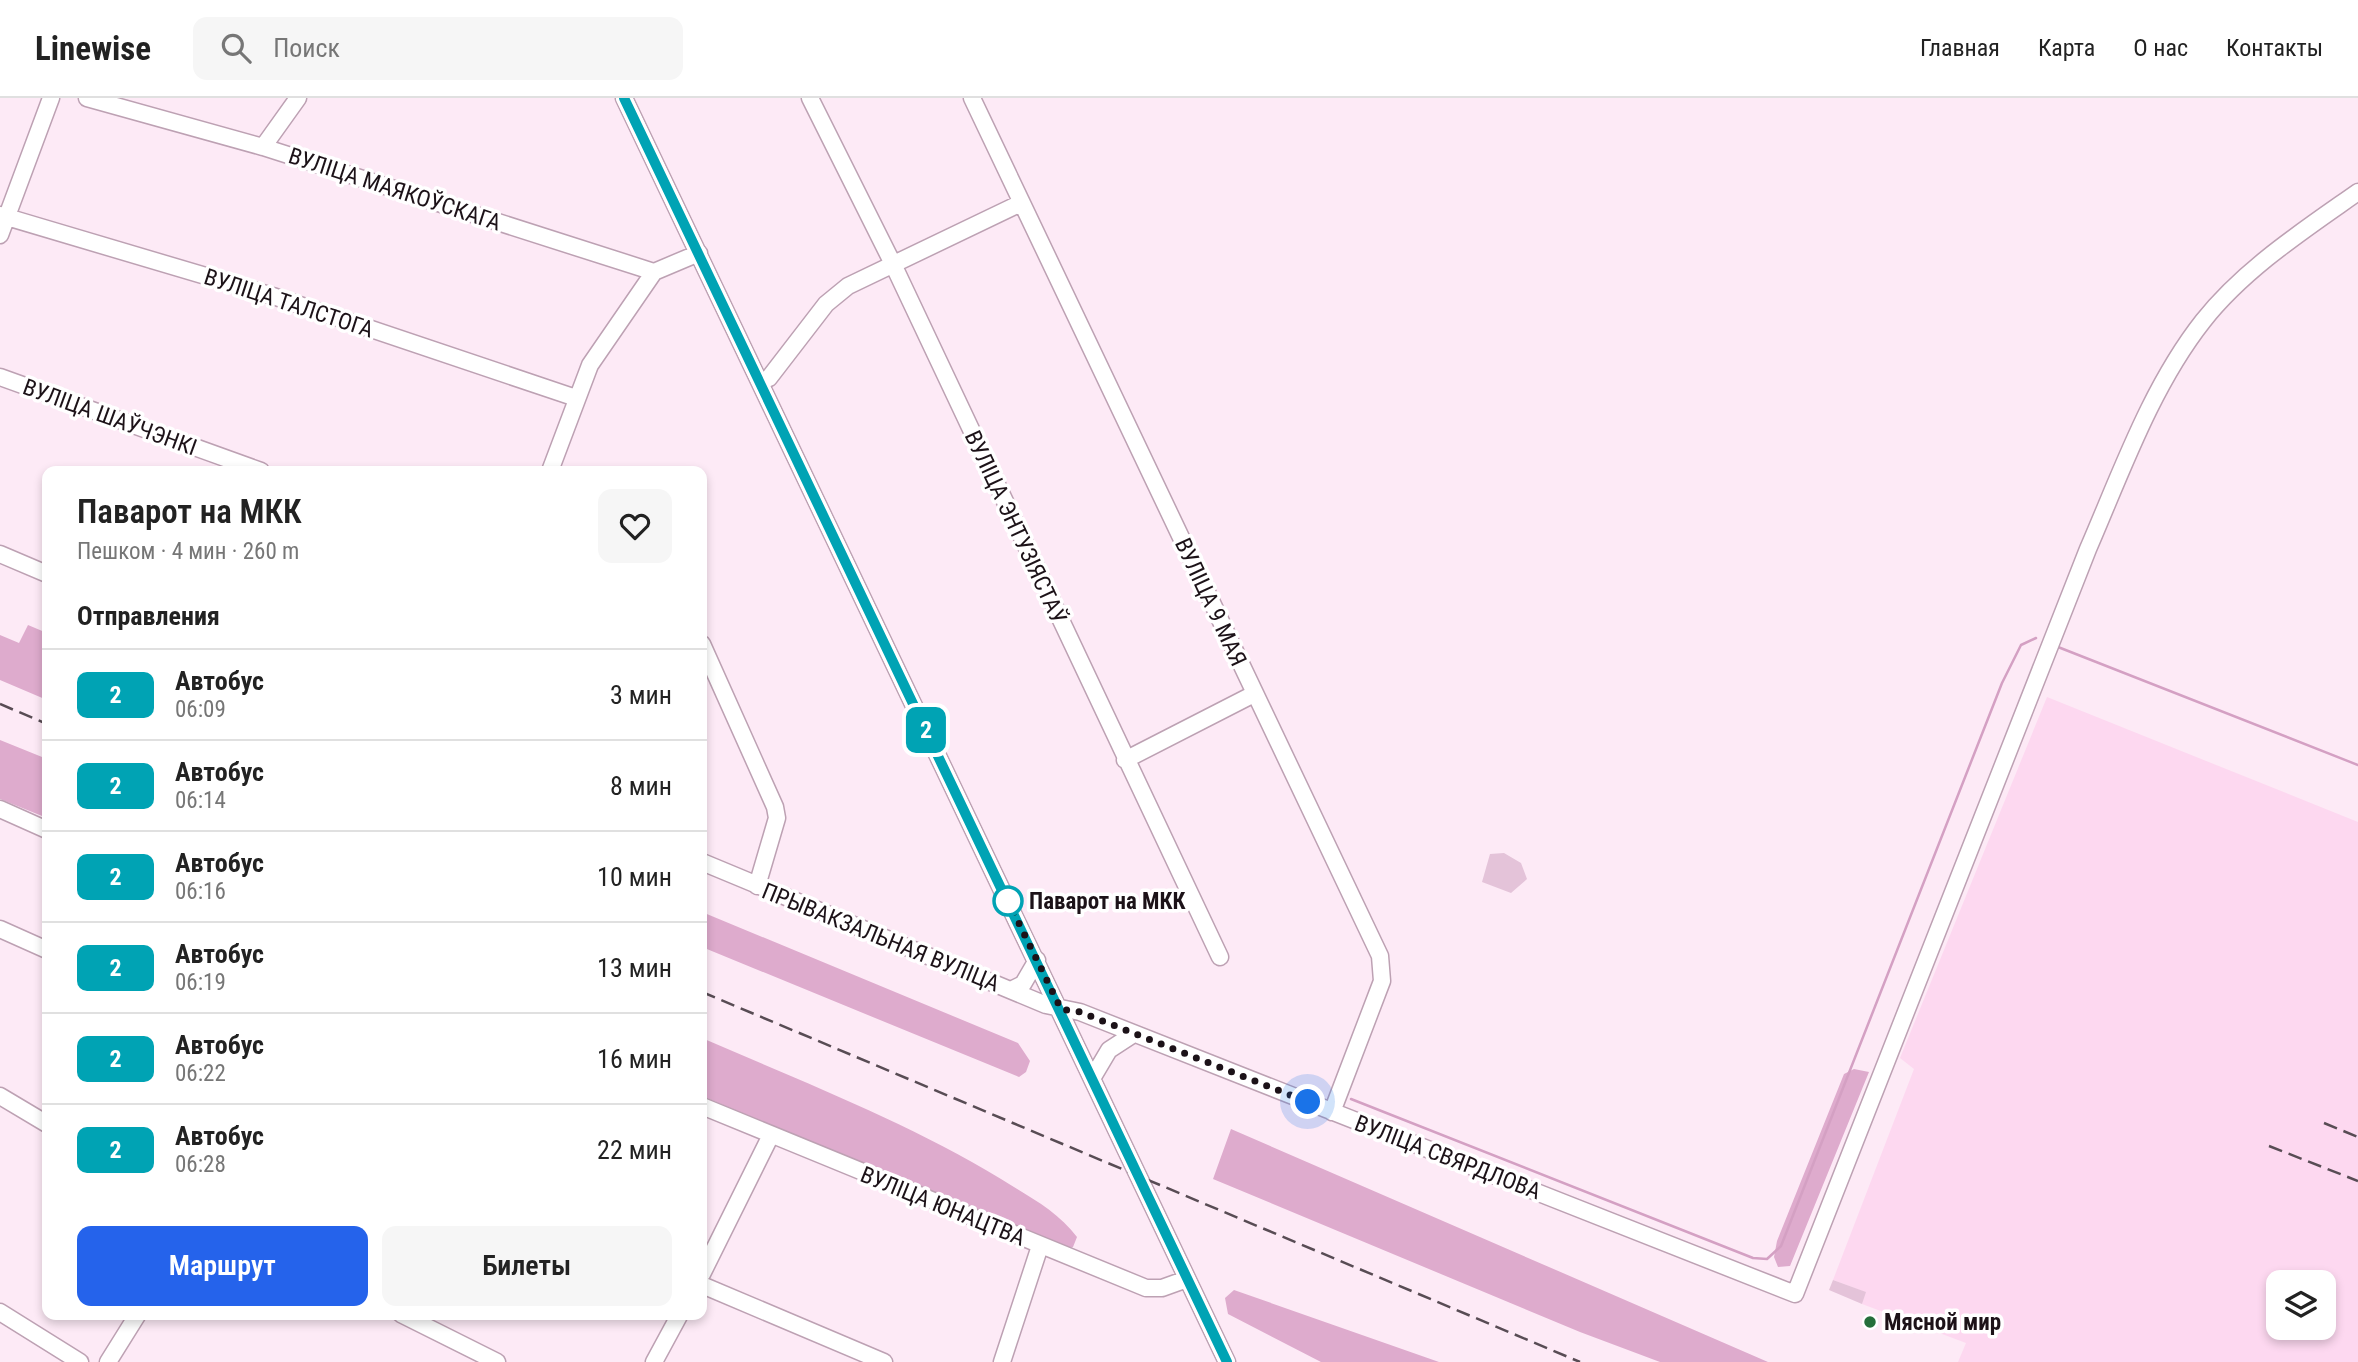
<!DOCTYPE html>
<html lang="ru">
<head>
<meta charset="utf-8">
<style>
	body { margin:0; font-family:"Roboto Condensed",sans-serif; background:#f6f6f6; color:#222; height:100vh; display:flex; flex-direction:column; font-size:26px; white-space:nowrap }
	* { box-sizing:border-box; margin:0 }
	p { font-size:23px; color:#767676 }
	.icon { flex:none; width:38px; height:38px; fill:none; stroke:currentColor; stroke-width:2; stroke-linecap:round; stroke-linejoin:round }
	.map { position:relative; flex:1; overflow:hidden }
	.details { position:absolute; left:42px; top:368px; width:665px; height:854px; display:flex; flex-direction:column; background:#fff; border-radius:14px; box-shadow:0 4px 10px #0003 }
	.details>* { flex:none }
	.badge { padding:0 14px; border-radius:10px; font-size:24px; line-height:46px }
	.fabs { position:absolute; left:2266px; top:1172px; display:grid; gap:14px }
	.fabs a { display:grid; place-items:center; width:70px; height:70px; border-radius:14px; background:#fff; box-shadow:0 4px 10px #0003; font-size:35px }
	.you { position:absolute; width:35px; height:35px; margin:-18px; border:5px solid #fff; border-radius:50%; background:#1a73e8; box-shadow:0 0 0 10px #1a73e833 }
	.map>.badge { position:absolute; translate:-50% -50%; box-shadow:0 0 0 4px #fff }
	h2 { padding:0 35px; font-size:26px; line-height:63px }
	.round { display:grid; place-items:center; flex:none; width:74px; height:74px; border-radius:14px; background:#f6f6f6 }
	.summary { display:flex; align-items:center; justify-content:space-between; height:119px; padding:0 35px }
	h1 { font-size:33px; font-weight:600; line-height:52px }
	.button { display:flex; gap:14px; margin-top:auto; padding:14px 35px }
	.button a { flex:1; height:80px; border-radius:14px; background:#2563eb; color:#fff; font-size:28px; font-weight:600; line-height:80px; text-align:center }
	.button a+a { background:#f6f6f6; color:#222 }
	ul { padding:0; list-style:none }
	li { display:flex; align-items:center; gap:21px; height:91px; padding:0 35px; border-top:2px solid #e0e0e0 }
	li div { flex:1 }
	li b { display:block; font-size:26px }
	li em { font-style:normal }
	li .badge { min-width:77px; font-weight:700; text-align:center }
	header { display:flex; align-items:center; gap:42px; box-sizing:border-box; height:98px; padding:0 35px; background:#fff; border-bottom:2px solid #e0e0e0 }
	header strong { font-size:33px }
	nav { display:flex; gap:38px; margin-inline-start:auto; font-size:24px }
	.search { width:490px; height:63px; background:#f6f6f6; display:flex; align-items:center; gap:18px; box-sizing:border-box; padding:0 24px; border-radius:14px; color:#767676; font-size:26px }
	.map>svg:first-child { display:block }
	.built { fill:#fdd8f0; fill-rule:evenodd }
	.green { fill:#e4c3d9 }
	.forest { fill:#deabcd }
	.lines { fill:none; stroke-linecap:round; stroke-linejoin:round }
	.stream { stroke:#d4a0c3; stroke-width:2.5 }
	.minor-casing { stroke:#bda1b3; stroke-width:19 }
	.minor { stroke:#fff; stroke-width:16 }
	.rail { stroke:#584c54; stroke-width:2.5; stroke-dasharray:14 7; stroke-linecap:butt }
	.line-casing { stroke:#fff; stroke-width:16 }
	.line { stroke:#00a3b4; stroke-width:10 }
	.walk { stroke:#1c1218; stroke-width:7; stroke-dasharray:0 12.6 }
	.stop-dot { fill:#fff; stroke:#00a3b4; stroke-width:3.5 }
	.poi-dot { fill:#256e3b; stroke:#fff; stroke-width:2.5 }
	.labels { text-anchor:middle; stroke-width:7; stroke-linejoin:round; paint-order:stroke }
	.street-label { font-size:23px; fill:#1c1218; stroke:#fff }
	.stop-label { font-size:23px; font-weight:bold; fill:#1c1218; stroke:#fff; text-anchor:start }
	.poi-label { font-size:23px; font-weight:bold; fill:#1c1218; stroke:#fff; text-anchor:start }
</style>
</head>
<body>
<header>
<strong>Linewise</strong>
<div class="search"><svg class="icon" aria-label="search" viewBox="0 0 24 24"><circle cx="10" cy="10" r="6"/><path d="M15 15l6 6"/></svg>Поиск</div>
<nav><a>Главная</a><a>Карта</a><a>О нас</a><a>Контакты</a></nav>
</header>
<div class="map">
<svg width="2358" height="1264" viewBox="0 0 2358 1264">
	<rect width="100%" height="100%" fill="#fdeaf6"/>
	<!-- built -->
	<path class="built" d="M 2047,599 L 2358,724 L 2358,1264 L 1958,1264 L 1966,1245 L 1862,1206 L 1865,1194 L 1833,1182 L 1914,971 L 1900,960 ZM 2278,1185 L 2324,1185 L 2324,1230 L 2278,1230 Z"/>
	<!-- green -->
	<path class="green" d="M 1504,755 L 1521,765 L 1527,781 L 1511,795 L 1482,784 L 1490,756 Z
		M 1833,1182 L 1866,1194 L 1862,1206 L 1829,1192 Z"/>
	<!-- forest -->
	<path class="forest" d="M 28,527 L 47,535 L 47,602 L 0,582 L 0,537 L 19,545 Z
		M 0,642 L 47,661 L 47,720 L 0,701 Z
		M 702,814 L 1018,945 L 1030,963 L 1026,974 L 1019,979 L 702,849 Z
		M 702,940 C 803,984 907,1024 1001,1081 C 1028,1098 1058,1113 1077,1139 L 1073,1149 L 1065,1152 L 702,998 Z
		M 1854,971 L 1869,974 L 1790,1168 L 1778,1169 L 1774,1159 L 1777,1143 L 1844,976 Z
		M 1231,1031 L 1768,1264 L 1660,1264 L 1580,1234 L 1213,1081 Z
		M 1234,1192 L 1439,1264 L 1321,1264 L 1228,1216 L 1225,1200 Z"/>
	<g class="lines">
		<!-- stream -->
		<path class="stream" d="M 2058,549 L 2358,667
			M 1351,1001 L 1753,1160 L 1767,1161 L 1781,1148 L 2002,585 L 2021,547 L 2036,540"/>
		<defs>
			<path id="minor" d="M 87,0 L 263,49 L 654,174 L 699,155
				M 624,0 L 1227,1264
				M 810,0 L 892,164 L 1220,859
				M 972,0 L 1380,858 L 1382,883 L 1332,1014
				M 263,49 L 298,0
				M 0,117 L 273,198 L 576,300
				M 0,137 L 51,0
				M 0,279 L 261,373
				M 760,284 L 769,280 L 826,206 L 848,188 L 1021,105
				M 550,373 L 590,267 L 654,174
				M 0,456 L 47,476
				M 702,546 L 775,709 L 777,720 L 757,788
				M 1125,662 L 1254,596
				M 0,711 L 47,732
				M 702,764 L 1046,907 L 1080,914 L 1795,1196 L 2088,451 C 2121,375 2151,289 2203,223 C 2244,171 2304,132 2358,94
				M 0,831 L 47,852
				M 1011,892 L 1023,886 L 1037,862
				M 1093,979 L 1109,952 L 1132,937
				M 0,998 L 47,1026
				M 702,1008 L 1146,1190 L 1162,1190 L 1187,1181
				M 702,1176 L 771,1037
				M 702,1187 L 884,1264
				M 0,1214 L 80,1264
				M 401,1216 L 497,1264
				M 108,1264 L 138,1216
				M 654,1264 L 680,1216
				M 1002,1264 L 1040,1148"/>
		</defs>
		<!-- minor casing -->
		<use href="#minor" class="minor-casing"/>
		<!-- minor -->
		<use href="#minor" class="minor"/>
		<!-- rail -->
		<path class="rail" d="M 0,606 L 47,626
			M 702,894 L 1580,1264
			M 2324,1025 L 2358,1039
			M 2269,1048 L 2358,1083"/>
	</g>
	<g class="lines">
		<defs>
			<path id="line" d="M 624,0 L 1227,1264"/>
		</defs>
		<!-- line casing -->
		<use href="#line" class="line-casing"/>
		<!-- line -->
		<use href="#line" class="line"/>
		<!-- walk -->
		<path class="walk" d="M 1008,803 L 1061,911 L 1080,914 L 1308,1004"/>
	</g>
	<!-- markers -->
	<circle class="stop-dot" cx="1008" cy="803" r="14"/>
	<circle class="poi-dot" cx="1870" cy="1224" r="7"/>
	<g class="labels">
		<!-- street labels -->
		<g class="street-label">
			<text transform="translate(395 91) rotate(18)" y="8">ВУЛІЦА МАЯКОЎСКАГА</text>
			<text transform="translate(289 205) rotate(18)" y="8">ВУЛІЦА ТАЛСТОГА</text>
			<text transform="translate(110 319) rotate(20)" y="8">ВУЛІЦА ШАЎЧЭНКІ</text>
			<text transform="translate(1016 429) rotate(65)" y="8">ВУЛІЦА ЭНТУЗІЯСТАЎ</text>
			<text transform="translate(1211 504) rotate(65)" y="8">ВУЛІЦА 9 МАЯ</text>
			<text transform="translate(881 839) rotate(22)" y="8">ПРЫВАКЗАЛЬНАЯ ВУЛІЦА</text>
			<text transform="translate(1448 1059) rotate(21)" y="8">ВУЛІЦА СВЯРДЛОВА</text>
			<text transform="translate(943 1108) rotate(22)" y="8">ВУЛІЦА ЮНАЦТВА</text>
		</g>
		<!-- stop labels -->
		<g class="stop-label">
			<text x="1029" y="811">Паварот на МКК</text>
		</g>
		<!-- poi labels -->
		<g class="poi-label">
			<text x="1884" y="1232">Мясной мир</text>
		</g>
	</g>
</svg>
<div class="fabs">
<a><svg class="icon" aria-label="layers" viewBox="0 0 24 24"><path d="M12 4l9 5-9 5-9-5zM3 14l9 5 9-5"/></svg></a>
</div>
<div class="you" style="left:1308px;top:1004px"></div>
<b class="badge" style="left:926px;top:632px;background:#00a3b4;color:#fff">2</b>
<section class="details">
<div class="summary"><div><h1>Паварот на МКК</h1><p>Пешком · 4 мин · 260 m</p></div><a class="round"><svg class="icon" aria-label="heart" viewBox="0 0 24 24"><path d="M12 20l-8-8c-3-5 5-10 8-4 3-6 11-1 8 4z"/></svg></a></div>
<h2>Отправления</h2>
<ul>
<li><span class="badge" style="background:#00a3b4;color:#fff">2</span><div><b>Автобус</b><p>06:09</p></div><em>3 мин</em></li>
<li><span class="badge" style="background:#00a3b4;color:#fff">2</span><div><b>Автобус</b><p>06:14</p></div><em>8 мин</em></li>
<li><span class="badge" style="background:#00a3b4;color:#fff">2</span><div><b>Автобус</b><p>06:16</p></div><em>10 мин</em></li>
<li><span class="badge" style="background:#00a3b4;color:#fff">2</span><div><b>Автобус</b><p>06:19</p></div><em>13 мин</em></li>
<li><span class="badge" style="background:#00a3b4;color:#fff">2</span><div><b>Автобус</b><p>06:22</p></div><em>16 мин</em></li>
<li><span class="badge" style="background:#00a3b4;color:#fff">2</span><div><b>Автобус</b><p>06:28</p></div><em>22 мин</em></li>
</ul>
<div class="button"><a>Маршрут</a><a>Билеты</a></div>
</section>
</div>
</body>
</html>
